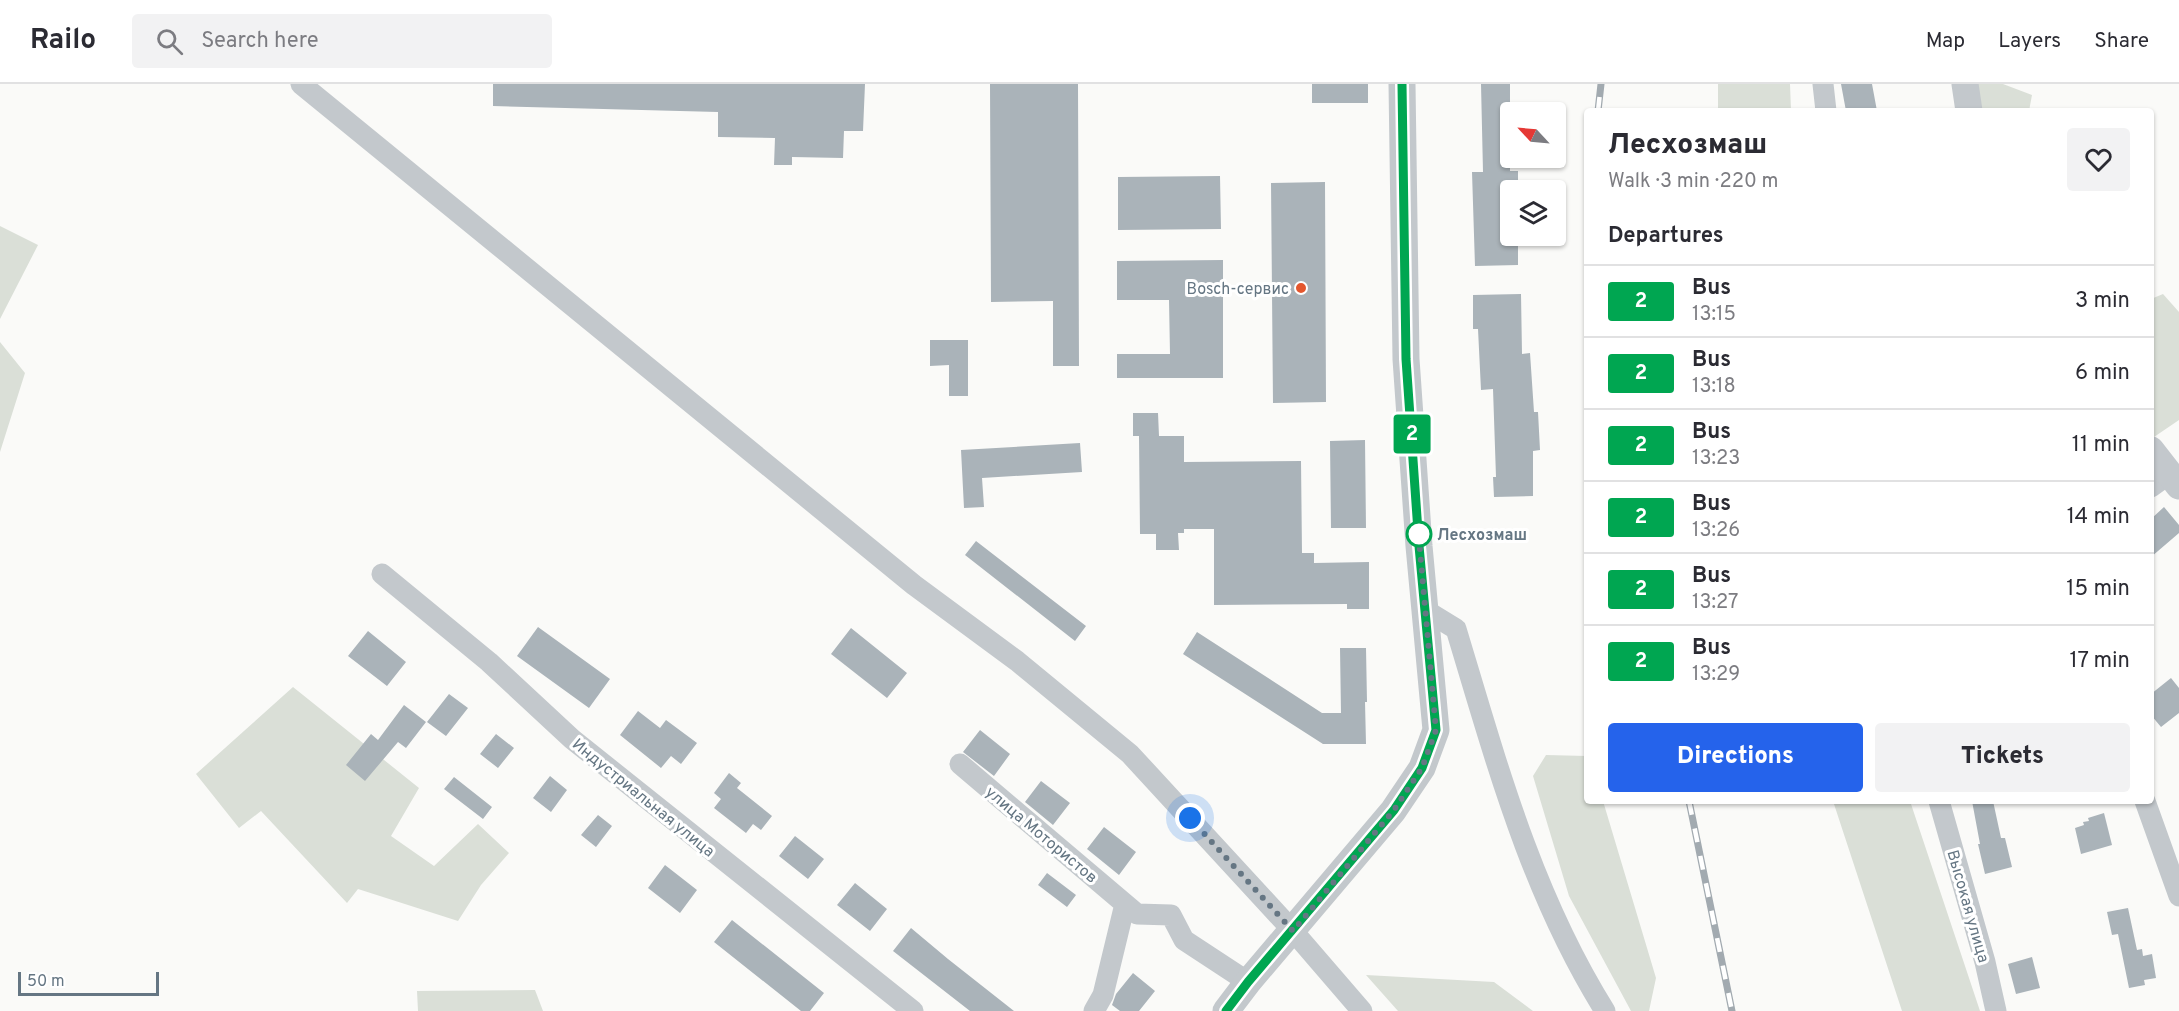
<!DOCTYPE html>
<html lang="en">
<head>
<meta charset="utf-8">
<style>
	body { margin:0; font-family:Overpass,sans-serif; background:#f2f2f3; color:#2b2b33; height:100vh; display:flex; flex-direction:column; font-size:22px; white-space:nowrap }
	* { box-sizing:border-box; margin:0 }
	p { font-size:20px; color:#7c7c81 }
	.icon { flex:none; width:33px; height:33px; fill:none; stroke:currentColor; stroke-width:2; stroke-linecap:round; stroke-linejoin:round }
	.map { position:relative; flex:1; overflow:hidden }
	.drawer { position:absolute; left:1584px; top:24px; width:570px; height:696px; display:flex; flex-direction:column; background:#fff; border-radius:6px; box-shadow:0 2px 4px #0004 }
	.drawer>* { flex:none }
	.badge { padding:0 12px; border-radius:4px; font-size:21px; line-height:39px }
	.needle { width:39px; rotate:296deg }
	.buttons { position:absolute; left:1500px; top:18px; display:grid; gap:12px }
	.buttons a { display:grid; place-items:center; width:66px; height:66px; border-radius:6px; background:#fff; box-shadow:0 2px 4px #0004; font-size:30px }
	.scale { position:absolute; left:18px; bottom:15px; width:141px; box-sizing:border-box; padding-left:6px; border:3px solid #657683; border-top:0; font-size:16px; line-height:21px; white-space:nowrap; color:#657683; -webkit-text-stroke:4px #fff; paint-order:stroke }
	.you { position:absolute; width:30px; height:30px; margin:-15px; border:4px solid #fff; border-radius:50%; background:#1a73e8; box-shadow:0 0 0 9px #1a73e833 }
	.map>.badge { position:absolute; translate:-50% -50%; box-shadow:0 0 0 3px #fff }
	h2 { padding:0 24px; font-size:22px; line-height:54px }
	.round { display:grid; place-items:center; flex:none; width:63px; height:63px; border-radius:6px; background:#f2f2f3 }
	.summary { display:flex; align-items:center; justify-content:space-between; height:102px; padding:0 24px }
	h1 { font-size:28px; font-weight:800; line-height:45px }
	.primary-button { display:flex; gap:12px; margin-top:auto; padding:12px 24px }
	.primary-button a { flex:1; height:69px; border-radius:6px; background:#2563eb; color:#fff; font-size:24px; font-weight:800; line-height:69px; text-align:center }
	.primary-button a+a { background:#f2f2f3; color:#2b2b33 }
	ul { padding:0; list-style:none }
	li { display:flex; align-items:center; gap:18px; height:72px; padding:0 24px; border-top:2px solid #e1e1e2 }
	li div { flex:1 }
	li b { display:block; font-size:22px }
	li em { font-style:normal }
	li .badge { min-width:66px; font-weight:700; text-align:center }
	header { display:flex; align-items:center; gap:36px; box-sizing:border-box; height:84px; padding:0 30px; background:#fff; border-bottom:2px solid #e1e1e2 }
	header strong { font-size:28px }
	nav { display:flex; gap:33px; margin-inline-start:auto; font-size:21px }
	.search { width:420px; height:54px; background:#f2f2f3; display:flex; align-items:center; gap:15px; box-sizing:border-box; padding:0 21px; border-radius:6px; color:#7c7c81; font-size:22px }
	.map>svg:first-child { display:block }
	.green { fill:#dadfd7 }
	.building { fill:#aab3b9 }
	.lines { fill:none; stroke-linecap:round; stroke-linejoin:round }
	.minor { stroke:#c3c8cc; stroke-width:21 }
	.tertiary { stroke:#c3c8cc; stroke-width:27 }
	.rail-casing { stroke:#a2aab0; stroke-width:7 }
	.rail { stroke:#fff; stroke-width:4.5; stroke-dasharray:14; stroke-linecap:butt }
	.line-casing { stroke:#fff; stroke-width:14 }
	.line { stroke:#00a651; stroke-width:9 }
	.walk { stroke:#657683; stroke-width:6; stroke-dasharray:0 10.8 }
	.poi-dot { fill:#e4572e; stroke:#fff; stroke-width:2 }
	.stop-dot { fill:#fff; stroke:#00a651; stroke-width:3 }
	.labels { text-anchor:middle; stroke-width:6; stroke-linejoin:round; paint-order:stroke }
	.poi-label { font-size:16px; fill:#657683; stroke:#fff; text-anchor:end }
	.stop-label { font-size:16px; font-weight:bold; fill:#657683; stroke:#fff; text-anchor:start }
	.street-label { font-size:16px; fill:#657683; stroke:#fff }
</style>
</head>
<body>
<header>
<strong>Railo</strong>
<div class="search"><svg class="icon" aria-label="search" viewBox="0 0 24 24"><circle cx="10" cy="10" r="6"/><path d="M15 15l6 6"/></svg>Search here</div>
<nav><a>Map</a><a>Layers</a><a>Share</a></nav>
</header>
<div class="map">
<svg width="2179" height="927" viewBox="0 0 2179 927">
	<rect width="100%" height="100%" fill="#fafaf8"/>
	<!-- green -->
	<path class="green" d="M 1718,0 L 1790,0 L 1791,27 L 1718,27 Z
		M 1977,0 L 2003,0 L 2032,11 L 2029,27 L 1981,27 Z
		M 0,142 L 38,161 L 0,235 Z
		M 2163,210 L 2179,228 L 2179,336 L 2154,353 L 2151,350 L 2151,215 Z
		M 0,258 L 25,289 L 0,368 Z
		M 293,603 L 419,704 L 391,752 L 434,782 L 478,740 L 509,769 L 481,801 L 458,837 L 358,805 L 347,819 L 261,727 L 239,744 L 196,690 Z
		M 1546,671 L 1587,672 L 1587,717 L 1603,717 L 1656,894 L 1649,927 L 1631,927 L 1569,812 L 1533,692 Z
		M 1833,717 L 1910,717 L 1980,927 L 1902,927 Z
		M 1366,891 L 1494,898 L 1533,927 L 1398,927 Z
		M 535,906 L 543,927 L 418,927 L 417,907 Z"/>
	<!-- building -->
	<path class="building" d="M 493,0 L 865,0 L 863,47 L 844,47 L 843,74 L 792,73 L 792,81 L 774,81 L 775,54 L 718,53 L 718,28 L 493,22 Z
		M 990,0 L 1078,0 L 1079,282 L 1053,282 L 1053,217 L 991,218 Z
		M 1312,0 L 1368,0 L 1368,19 L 1312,19 Z
		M 1481,0 L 1510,0 L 1510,87 L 1518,87 L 1518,106 L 1510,106 L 1510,152 L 1518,152 L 1518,181 L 1475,182 L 1472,88 L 1483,88 Z
		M 1841,0 L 1872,0 L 1877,27 L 1846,27 Z
		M 1220,92 L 1221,145 L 1118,146 L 1118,93 Z
		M 1325,98 L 1326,318 L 1273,319 L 1271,99 Z
		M 1223,176 L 1223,294 L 1117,294 L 1117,270 L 1170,270 L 1169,216 L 1117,216 L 1117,177 Z
		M 1521,210 L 1522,270 L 1530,269 L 1534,328 L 1538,328 L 1540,366 L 1533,367 L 1533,412 L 1494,413 L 1493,393 L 1496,393 L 1493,305 L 1481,306 L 1478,245 L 1473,245 L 1473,211 Z
		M 930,256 L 968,256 L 968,312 L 949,312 L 949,281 L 930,282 Z
		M 1133,329 L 1158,329 L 1159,352 L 1184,352 L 1184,378 L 1301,377 L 1302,469 L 1314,469 L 1314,479 L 1369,478 L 1369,525 L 1347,525 L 1347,520 L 1214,521 L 1214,445 L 1184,445 L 1184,449 L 1178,449 L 1179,466 L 1156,466 L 1156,450 L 1140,450 L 1139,352 L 1133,352 Z
		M 1365,356 L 1366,444 L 1331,444 L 1330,357 Z
		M 1080,359 L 1082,388 L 982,394 L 984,423 L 964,424 L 961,366 Z
		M 2164,423 L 2179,441 L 2179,449 L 2151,473 L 2151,435 Z
		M 976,457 L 1086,542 L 1075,557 L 965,471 Z
		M 538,543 L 610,595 L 589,624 L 517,572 Z
		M 851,544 L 907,589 L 887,614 L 831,570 Z
		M 368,547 L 406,578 L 387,602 L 348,572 Z
		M 1197,548 L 1322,629 L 1341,629 L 1340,564 L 1366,564 L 1367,618 L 1365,618 L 1366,660 L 1323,660 L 1183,570 Z
		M 2171,594 L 2179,604 L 2179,629 L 2161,643 L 2151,631 L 2151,610 Z
		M 449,610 L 468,624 L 446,652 L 427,638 Z
		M 404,621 L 426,638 L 406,664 L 398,658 L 365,697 L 346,681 L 371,650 L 378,656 Z
		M 638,627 L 660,644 L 666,636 L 697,659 L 681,680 L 671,672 L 661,684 L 620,651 Z
		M 980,646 L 1010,670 L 994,692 L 963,668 Z
		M 496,650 L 514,664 L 498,684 L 480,670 Z
		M 729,689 L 741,699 L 737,704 L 772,732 L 761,746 L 753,740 L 746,749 L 714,724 L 721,715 L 714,709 Z
		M 550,692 L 567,706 L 551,728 L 533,714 Z
		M 454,693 L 492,723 L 483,735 L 444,705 Z
		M 1041,697 L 1070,719 L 1053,741 L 1025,718 Z
		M 1972,717 L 1993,717 L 2001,754 L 2005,754 L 2012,783 L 1985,790 L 1978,760 L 1980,760 Z
		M 2104,729 L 2112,761 L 2081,770 L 2075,744 L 2084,741 L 2083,738 L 2089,737 L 2088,734 Z
		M 598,731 L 612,742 L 596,763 L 581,751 Z
		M 1104,743 L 1136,768 L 1119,791 L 1087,765 Z
		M 795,752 L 824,775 L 808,795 L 779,772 Z
		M 665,781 L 697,806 L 680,829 L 648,804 Z
		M 1047,789 L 1076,811 L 1067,823 L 1038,801 Z
		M 855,799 L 887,825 L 870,847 L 837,821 Z
		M 2128,824 L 2137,866 L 2142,865 L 2143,872 L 2152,870 L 2156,894 L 2144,896 L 2145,901 L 2129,904 L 2118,850 L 2112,851 L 2107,828 Z
		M 732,836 L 824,909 L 810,927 L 801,927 L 714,858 Z
		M 911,844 L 948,875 L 1014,927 L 970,927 L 893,867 Z
		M 2032,873 L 2040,904 L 2016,910 L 2008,880 Z
		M 1133,889 L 1155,907 L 1139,927 L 1120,927 L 1112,921 L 1116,910 Z"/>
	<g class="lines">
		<!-- minor -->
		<path class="minor" d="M 301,0 L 914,501 L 1017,577 L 1130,670 L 1293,847 L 1362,927
			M 1823,0 L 1826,27
			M 2151,403 L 2169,390
			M 382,490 L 489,578 L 572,655 L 913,927
			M 1425,526 L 1456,545 C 1496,677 1531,809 1605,927
			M 960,680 L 1137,830 L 1171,831 L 1184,856 L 1248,898
			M 1939,717 L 1985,878 L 1996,927
			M 2145,717 L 2179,812
			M 1094,927 L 1103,911 L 1125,820"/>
		<!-- tertiary -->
		<path class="tertiary" d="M 1965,0 L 1969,27
			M 2151,366 L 2179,402
			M 1226,927 L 1248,898 L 1393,727 L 1422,684 L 1436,646 L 1419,462 L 1406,275 L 1402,0"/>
		<defs>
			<path id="rail" d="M 1598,27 L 1601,0
				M 1689,717 L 1732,927"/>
		</defs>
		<!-- rail casing -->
		<use href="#rail" class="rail-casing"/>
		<!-- rail -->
		<use href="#rail" class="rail"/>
	</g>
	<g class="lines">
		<defs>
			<path id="line" d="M 1226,927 L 1248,898 L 1394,726 L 1422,684 L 1436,646 L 1419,462 L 1406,275 L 1402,0"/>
		</defs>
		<!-- line casing -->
		<use href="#line" class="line-casing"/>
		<!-- line -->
		<use href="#line" class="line"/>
		<!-- walk -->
		<path class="walk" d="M 1190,734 L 1293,847 L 1394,726 L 1422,684 L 1436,646 L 1418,444 L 1419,450"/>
	</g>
	<!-- markers -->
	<circle class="poi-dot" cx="1301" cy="204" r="6"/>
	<circle class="stop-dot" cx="1419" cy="450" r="12"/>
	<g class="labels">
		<!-- poi labels -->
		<g class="poi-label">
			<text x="1289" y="210">Bosch-сервис</text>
		</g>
		<!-- stop labels -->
		<g class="stop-label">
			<text x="1437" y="456">Лесхозмаш</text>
		</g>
		<!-- street labels -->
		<g class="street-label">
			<text transform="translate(644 713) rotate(39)" y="6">Индустриальная улица</text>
			<text transform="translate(1042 750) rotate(40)" y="6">улица Мотористов</text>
			<text transform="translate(1969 822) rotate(74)" y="6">Высокая улица</text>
		</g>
	</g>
</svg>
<div class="buttons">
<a><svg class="needle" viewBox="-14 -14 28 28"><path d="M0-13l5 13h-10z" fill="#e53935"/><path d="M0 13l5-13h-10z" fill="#7c7c81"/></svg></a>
<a><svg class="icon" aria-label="layers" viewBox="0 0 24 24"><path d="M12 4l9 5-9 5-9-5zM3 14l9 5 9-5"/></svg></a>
</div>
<div class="scale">50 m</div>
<div class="you" style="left:1190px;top:734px"></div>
<b class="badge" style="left:1412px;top:350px;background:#00a651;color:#fff">2</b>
<section class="drawer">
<div class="summary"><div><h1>Лесхозмаш</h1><p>Walk · 3 min · 220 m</p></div><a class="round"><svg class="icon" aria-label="heart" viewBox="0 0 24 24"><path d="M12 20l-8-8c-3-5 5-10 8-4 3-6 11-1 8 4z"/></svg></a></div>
<h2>Departures</h2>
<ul>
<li><span class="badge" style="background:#00a651;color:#fff">2</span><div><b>Bus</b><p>13:15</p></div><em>3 min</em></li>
<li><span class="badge" style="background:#00a651;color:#fff">2</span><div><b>Bus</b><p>13:18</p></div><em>6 min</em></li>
<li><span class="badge" style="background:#00a651;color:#fff">2</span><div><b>Bus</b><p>13:23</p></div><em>11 min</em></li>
<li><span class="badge" style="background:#00a651;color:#fff">2</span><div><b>Bus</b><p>13:26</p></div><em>14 min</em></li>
<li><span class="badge" style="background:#00a651;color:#fff">2</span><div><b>Bus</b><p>13:27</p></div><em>15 min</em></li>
<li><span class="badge" style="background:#00a651;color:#fff">2</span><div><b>Bus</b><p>13:29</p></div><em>17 min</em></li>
</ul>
<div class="primary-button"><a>Directions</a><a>Tickets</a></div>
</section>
</div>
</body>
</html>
